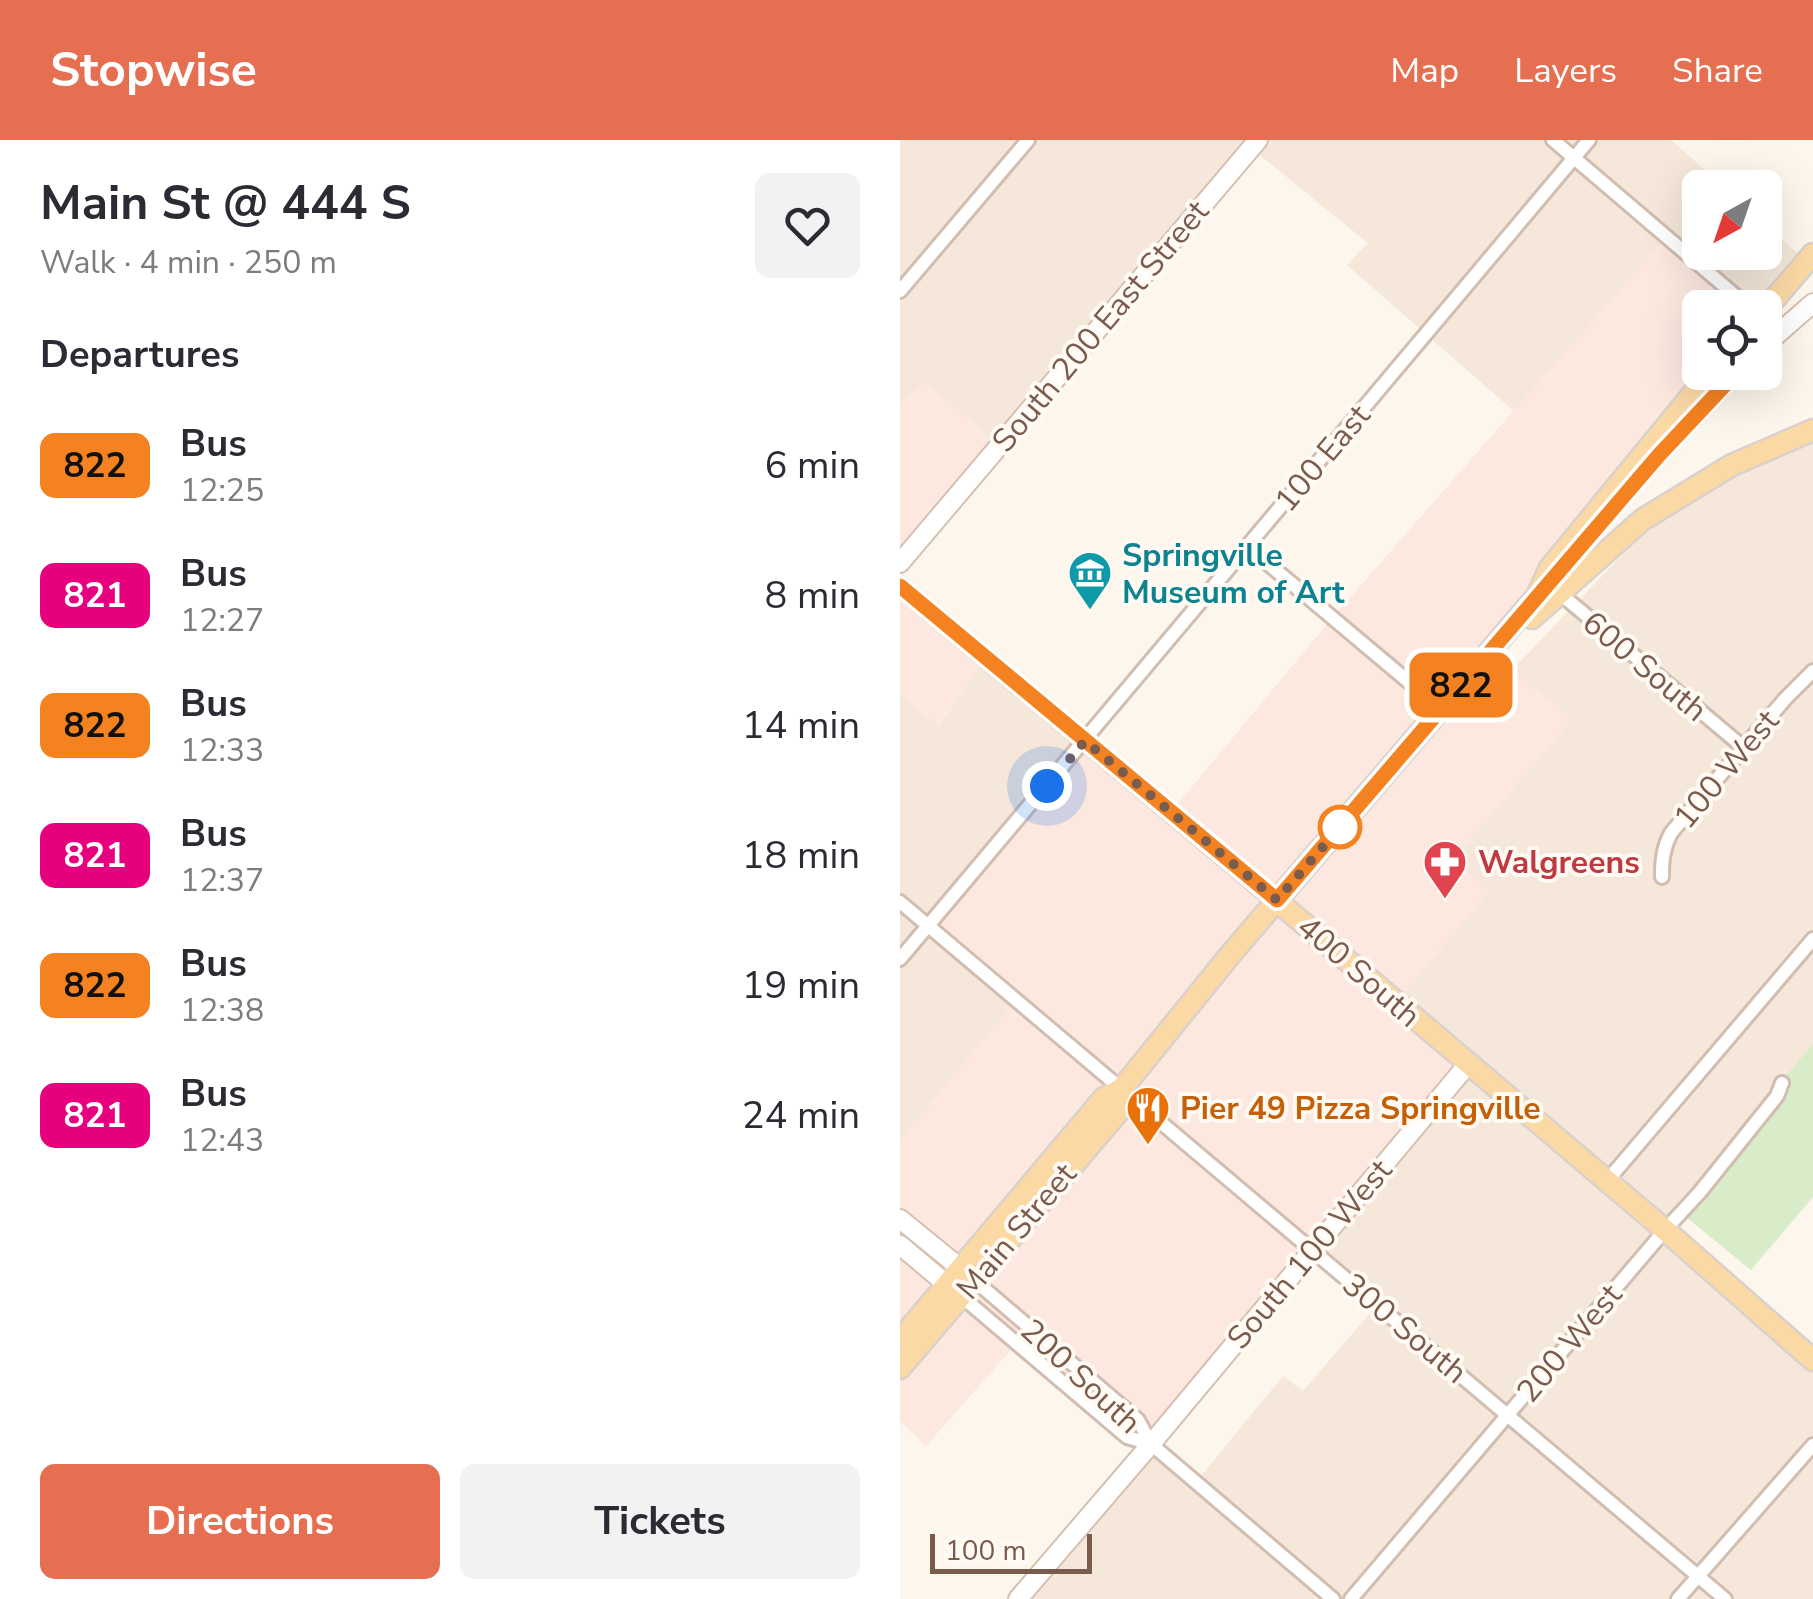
<!DOCTYPE html>
<html lang="en">
<head>
<meta charset="utf-8">
<style>
	body { margin:0; font-family:"Nunito Sans",sans-serif; background:#f2f2f3; color:#2b2b33; height:100vh; display:flex; flex-direction:column; font-size:38px; white-space:nowrap }
	* { box-sizing:border-box; margin:0 }
	p { font-size:32px; color:#7c7c81 }
	.icon { flex:none; width:55px; height:55px; fill:none; stroke:currentColor; stroke-width:2; stroke-linecap:round; stroke-linejoin:round }
	.map { position:relative; flex:1; overflow:hidden }
	.side { display:flex; flex-direction:column; background:#fff; width:900px }
	.side>* { flex:none }
	.badge { padding:0 20px; border-radius:15px; font-size:35px; line-height:65px }
	.needle { width:65px; rotate:220deg }
	.controls { position:absolute; left:782px; top:30px; display:grid; gap:20px }
	.controls a { display:grid; place-items:center; width:100px; height:100px; border-radius:15px; background:#fff; box-shadow:0 10px 40px #0002; font-size:50px }
	.scale { position:absolute; left:30px; bottom:25px; width:162px; box-sizing:border-box; padding-left:10px; border:5px solid #7a5c4d; border-top:0; font-size:28px; line-height:35px; white-space:nowrap; color:#7a5c4d; -webkit-text-stroke:8px #fffaf3; paint-order:stroke }
	.you { position:absolute; width:50px; height:50px; margin:-25px; border:8px solid #fff; border-radius:50%; background:#1a73e8; box-shadow:0 0 0 15px #1a73e833 }
	.map>.badge { position:absolute; translate:-50% -50%; box-shadow:0 0 0 5px #fff }
	h2 { padding:0 40px; font-size:38px; line-height:90px }
	.round { display:grid; place-items:center; flex:none; width:105px; height:105px; border-radius:15px; background:#f2f2f3 }
	.headline { display:flex; align-items:center; justify-content:space-between; height:170px; padding:0 40px }
	h1 { font-size:48px; font-weight:700; line-height:75px }
	.primary-button { display:flex; gap:20px; margin-top:auto; padding:20px 40px }
	.primary-button a { flex:1; height:115px; border-radius:15px; background:#e76f51; color:#fff; font-size:40px; font-weight:700; line-height:115px; text-align:center }
	.primary-button a+a { background:#f2f2f3; color:#2b2b33 }
	ul { padding:0; list-style:none }
	li { display:flex; align-items:center; gap:30px; height:130px; padding:0 40px }
	li div { flex:1 }
	li b { display:block; font-size:38px }
	li em { font-style:normal }
	li .badge { min-width:110px; font-weight:700; text-align:center }
	header { display:flex; align-items:center; gap:60px; box-sizing:border-box; height:140px; padding:0 50px; background:#e76f51; color:#fff }
	header strong { font-size:48px }
	nav { display:flex; gap:55px; margin-inline-start:auto; font-size:35px }
	main { display:flex; flex:1; min-height:0 }
	.map>svg:first-child { display:block }
	.residential { fill:#f5e8da }
	.commercial { fill:#fde8e0 }
	.green { fill:#d8ecc9 }
	.lines { fill:none; stroke-linecap:round; stroke-linejoin:round }
	.street-casing { stroke:#d1beb0; stroke-width:18 }
	.secondary-casing { stroke:#d6c0b0; stroke-width:22 }
	.primary-casing { stroke:#dad1cd; stroke-width:25 }
	.street { stroke:#fff; stroke-width:12 }
	.secondary { stroke:#fff; stroke-width:18 }
	.primary { stroke:#fbd9a5; stroke-width:20 }
	.line-casing { stroke:#fff; stroke-width:22 }
	.line { stroke:#f58220; stroke-width:15 }
	.walk { stroke:#7a5c4d; stroke-width:10; stroke-dasharray:0 18 }
	.stop-dot { fill:#fff; stroke:#f58220; stroke-width:5 }
	.labels { text-anchor:middle; stroke-width:8; stroke-linejoin:round; paint-order:stroke }
	.street-label { font-size:32px; fill:#7a5c4d; stroke:#fffaf3 }
	.culture-label { font-size:32px; font-weight:bold; fill:#0d838f; stroke:#fffaf3; text-anchor:start }
	.health-label { font-size:32px; font-weight:bold; fill:#be3a42; stroke:#fffaf3; text-anchor:start }
	.food-label { font-size:32px; font-weight:bold; fill:#c56008; stroke:#fffaf3; text-anchor:start }
</style>
</head>
<body>
<header>
<strong>Stopwise</strong>
<nav><a>Map</a><a>Layers</a><a>Share</a></nav>
</header>
<main>
<section class="side">
<div class="headline"><div><h1>Main St @ 444 S</h1><p>Walk · 4 min · 250 m</p></div><a class="round"><svg class="icon" aria-label="heart" viewBox="0 0 24 24"><path d="M12 20l-8-8c-3-5 5-10 8-4 3-6 11-1 8 4z"/></svg></a></div>
<h2>Departures</h2>
<ul>
<li><span class="badge" style="background:#f58220;color:#111">822</span><div><b>Bus</b><p>12:25</p></div><em>6 min</em></li>
<li><span class="badge" style="background:#e6007e;color:#fff">821</span><div><b>Bus</b><p>12:27</p></div><em>8 min</em></li>
<li><span class="badge" style="background:#f58220;color:#111">822</span><div><b>Bus</b><p>12:33</p></div><em>14 min</em></li>
<li><span class="badge" style="background:#e6007e;color:#fff">821</span><div><b>Bus</b><p>12:37</p></div><em>18 min</em></li>
<li><span class="badge" style="background:#f58220;color:#111">822</span><div><b>Bus</b><p>12:38</p></div><em>19 min</em></li>
<li><span class="badge" style="background:#e6007e;color:#fff">821</span><div><b>Bus</b><p>12:43</p></div><em>24 min</em></li>
</ul>
<div class="primary-button"><a>Directions</a><a>Tickets</a></div>
</section>
<div class="map">
<svg width="913" height="1459" viewBox="0 0 913 1459">
	<rect width="100%" height="100%" fill="#fdf6ec"/>
	<!-- residential -->
	<path class="residential" d="M 0,0 L 771,0 L 824,47 L 800,48 L 800,112 L 865,112 L 865,84 L 907,122 L 865,169 L 850,167 L 767,97 L 614,271 L 447,125 L 468,103 L 351,8 L 100,305 L 25,243 L 0,264 Z
		M 913,298 L 913,907 L 766,1089 L 913,1220 L 913,1459 L 118,1459 L 251,1304 L 296,1342 L 383,1236 L 403,1251 L 477,1165 L 411,1109 L 496,863 L 554,718 L 672,579 L 611,531 L 746,390 L 849,325 Z
		M 86,517 L 185,601 L 117,860 L 0,1001 L 0,554 L 38,586 Z"/>
	<!-- commercial -->
	<path class="commercial" d="M 767,96 L 850,167 L 800,168 L 800,232 L 586,510 L 673,579 L 554,718 L 589,752 L 496,863 L 568,924 L 251,1304 L 117,1203 L 26,1306 L 0,1281 L 0,1001 L 116,861 L 28,785 L 185,601 L 271,672 L 433,477 Z
		M 25,243 L 100,305 L 0,423 L 0,264 Z
		M 0,446 L 86,517 L 37,586 L 0,554 Z"/>
	<!-- green -->
	<path class="green" d="M 913,904 L 913,1057 L 851,1130 L 776,1069 L 875,955 L 879,944 Z"/>
	<g class="lines">
		<defs>
			<path id="street" d="M 653,0 L 850,168
				M 0,151 L 128,0
				M 347,406 L 541,569
				M 657,451 L 843,607
				M 762,737 C 762,720 763,708 771,693 L 885,559 L 913,531
				M 0,762 L 825,1459
				M 0,819 L 689,0
				M 707,1041 L 913,799
				M 74,1140 L 238,1280 L 251,1304 L 433,1459
				M 61,1156 L 227,1297 L 251,1304
				M 451,1459 L 765,1090 L 800,1052 L 877,956 L 882,943
				M 778,1459 L 913,1305"/>
			<path id="secondary" d="M 865,205 L 913,163
				M 670,418 L 759,315 L 837,232
				M 0,423 L 358,0
				M 0,446 L 377,761
				M 0,1079 L 70,1136
				M 0,1105 L 57,1153
				M 118,1459 L 251,1304 L 568,924"/>
			<path id="primary" d="M 865,170 L 913,114
				M 632,478 L 742,380 L 832,325 L 913,290
				M 377,761 L 765,1090 L 913,1220
				M 0,1200 L 204,958 L 221,949 L 229,940 L 330,815 L 637,456 L 650,428 L 811,232
				M 0,1228 L 219,971 L 221,949"/>
		</defs>
		<!-- street casing -->
		<use href="#street" class="street-casing"/>
		<!-- secondary casing -->
		<use href="#secondary" class="secondary-casing"/>
		<!-- primary casing -->
		<use href="#primary" class="primary-casing"/>
		<!-- street -->
		<use href="#street" class="street"/>
		<!-- secondary -->
		<use href="#secondary" class="secondary"/>
		<!-- primary -->
		<use href="#primary" class="primary"/>
	</g>
	<g class="lines">
		<defs>
			<path id="line" d="M 0,446 L 377,760 L 759,315 L 837,232"/>
		</defs>
		<!-- line casing -->
		<use href="#line" class="line-casing"/>
		<!-- line -->
		<use href="#line" class="line"/>
		<!-- walk -->
		<path class="walk" d="M 147,646 L 185,601 L 377,760 L 440,687"/>
	</g>
	<!-- icons -->
	<defs>
		<symbol id="museum-pin" viewBox="-11 -11 22 30"><path d="M0 17L-7.5 6A9.5 9.5 0 1 1 7.5 6Z" fill="#0f9aa8" stroke="#fffaf3"/><path d="M0-6L6-3V-2H-6V-3ZM-5-1h2V3h-2ZM-1-1h2V3h-2ZM3-1h2V3H3ZM-6 4H6V6H-6Z" fill="#fff"/></symbol>
		<symbol id="pharmacy-pin" viewBox="-11 -11 22 30"><path d="M0 17L-7.5 6A9.5 9.5 0 1 1 7.5 6Z" fill="#e0444e" stroke="#fffaf3"/><path d="M-2-6h4v4h4v4h-4v4h-4v-4h-4v-4h4Z" fill="#fff"/></symbol>
		<symbol id="restaurant-pin" viewBox="-11 -11 22 30"><path d="M0 17L-7.5 6A9.5 9.5 0 1 1 7.5 6Z" fill="#e8710a" stroke="#fffaf3"/><path d="M-5-6h1v4h1v-4h1v4h1v-4h1v5L-1.5 .5V6h-2V.5L-5-1ZM5-6V6H3V1.5H1.5Q1.5-4 5-6Z" fill="#fff"/></symbol>
	</defs>
	<g fill-rule="evenodd">
		<use href="#museum-pin" x="165" y="408" width="50" height="68"/>
		<use href="#pharmacy-pin" x="520" y="697" width="50" height="68"/>
		<use href="#restaurant-pin" x="223" y="943" width="50" height="68"/>
	</g>
	<!-- markers -->
	<circle class="stop-dot" cx="440" cy="687" r="20"/>
	<g class="labels">
		<!-- street labels -->
		<g class="street-label">
			<text transform="translate(200 186) rotate(-50)" y="11">South 200 East Street</text>
			<text transform="translate(422 318) rotate(-50)" y="11">100 East</text>
			<text transform="translate(745 526) rotate(40)" y="11">600 South</text>
			<text transform="translate(826 629) rotate(-50)" y="11">100 West</text>
			<text transform="translate(459 831) rotate(41)" y="11">400 South</text>
			<text transform="translate(116 1091) rotate(-50)" y="11">Main Street</text>
			<text transform="translate(409 1114) rotate(-50)" y="11">South 100 West</text>
			<text transform="translate(505 1188) rotate(40)" y="11">300 South</text>
			<text transform="translate(669 1203) rotate(-50)" y="11">200 West</text>
			<text transform="translate(181 1236) rotate(43)" y="11">200 South</text>
		</g>
		<!-- culture labels -->
		<g class="culture-label">
			<text x="222" y="426">Springville<tspan x="222" dy="37">Museum of Art</tspan></text>
		</g>
		<!-- health labels -->
		<g class="health-label">
			<text x="578" y="733">Walgreens</text>
		</g>
		<!-- food labels -->
		<g class="food-label">
			<text x="280" y="979">Pier 49 Pizza Springville</text>
		</g>
	</g>
</svg>
<div class="controls">
<a><svg class="needle" viewBox="-14 -14 28 28"><path d="M0-13l5 13h-10z" fill="#e53935"/><path d="M0 13l5-13h-10z" fill="#7c7c81"/></svg></a>
<a><svg class="icon" aria-label="locate" viewBox="0 0 24 24"><circle cx="12" cy="12" r="6"/><path d="M12 2v4M12 18v4M2 12h4M18 12h4"/></svg></a>
</div>
<div class="scale">100 m</div>
<div class="you" style="left:147px;top:646px"></div>
<b class="badge" style="left:561px;top:545px;background:#f58220;color:#111">822</b>
</div>
</main>
</body>
</html>
